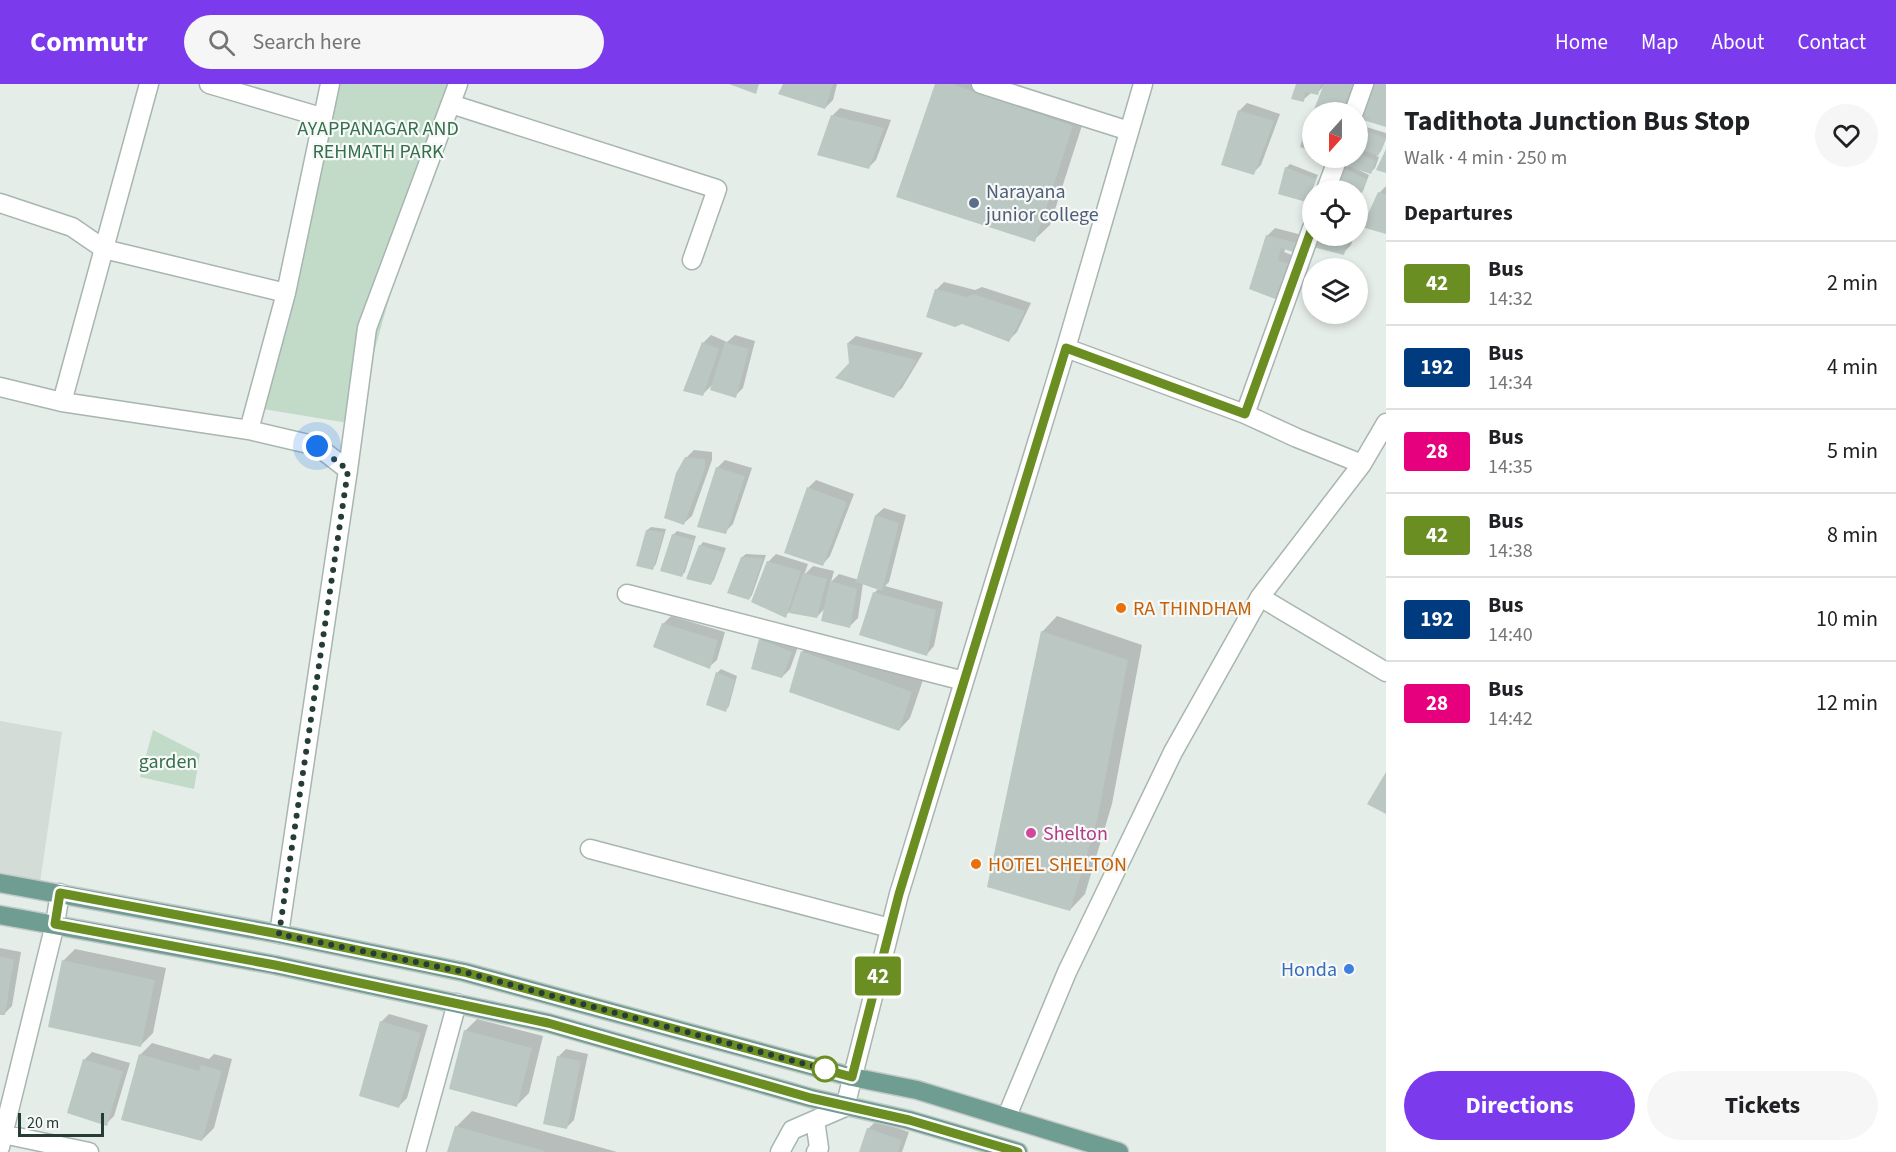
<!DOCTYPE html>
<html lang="en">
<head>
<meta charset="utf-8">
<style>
	body { margin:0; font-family:"Source Sans 3",sans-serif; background:#f6f6f6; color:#202124; height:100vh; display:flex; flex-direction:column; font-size:22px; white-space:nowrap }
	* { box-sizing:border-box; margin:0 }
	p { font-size:20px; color:#757577 }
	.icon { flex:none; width:33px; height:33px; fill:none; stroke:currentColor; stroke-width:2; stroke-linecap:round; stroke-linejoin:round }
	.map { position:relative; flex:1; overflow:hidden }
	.panel { display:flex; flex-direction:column; background:#fff; width:510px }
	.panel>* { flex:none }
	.badge { padding:0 12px; border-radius:4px; font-size:21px; line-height:39px }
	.needle { width:39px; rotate:201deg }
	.tools { position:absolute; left:1302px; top:18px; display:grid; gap:12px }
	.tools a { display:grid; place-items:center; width:66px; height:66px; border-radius:50%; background:#fff; box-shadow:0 3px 9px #0003; font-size:30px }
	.scale { position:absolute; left:18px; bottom:15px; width:86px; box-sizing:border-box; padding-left:6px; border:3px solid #263d37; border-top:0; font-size:16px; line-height:21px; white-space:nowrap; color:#263d37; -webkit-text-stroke:4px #f6f9f7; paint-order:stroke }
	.you { position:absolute; width:30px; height:30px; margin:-15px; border:4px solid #fff; border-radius:50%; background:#1a73e8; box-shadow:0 0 0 9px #1a73e833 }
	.map>.badge { position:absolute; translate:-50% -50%; box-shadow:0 0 0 3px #fff }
	h2 { padding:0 18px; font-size:22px; line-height:54px }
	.round { display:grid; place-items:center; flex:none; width:63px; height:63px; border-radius:32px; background:#f6f6f6 }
	.headline { display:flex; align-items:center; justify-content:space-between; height:102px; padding:0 18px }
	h1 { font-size:28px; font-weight:700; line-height:45px }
	.action { display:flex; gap:12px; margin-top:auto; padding:12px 18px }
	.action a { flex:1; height:69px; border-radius:36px; background:#7c3aed; color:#fff; font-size:24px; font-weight:700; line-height:69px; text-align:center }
	.action a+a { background:#f6f6f6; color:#202124 }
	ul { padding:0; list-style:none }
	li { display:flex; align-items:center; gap:18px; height:84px; padding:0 18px; border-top:2px solid #e0e0e0 }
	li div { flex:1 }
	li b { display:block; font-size:22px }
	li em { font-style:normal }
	li .badge { min-width:66px; font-weight:700; text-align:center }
	header { display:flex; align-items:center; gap:36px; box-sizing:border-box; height:84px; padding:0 30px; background:#7c3aed; color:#fff }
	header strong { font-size:28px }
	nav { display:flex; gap:33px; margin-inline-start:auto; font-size:21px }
	.search { width:420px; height:54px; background:#f6f6f6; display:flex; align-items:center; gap:15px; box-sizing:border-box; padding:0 21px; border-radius:33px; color:#757577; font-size:22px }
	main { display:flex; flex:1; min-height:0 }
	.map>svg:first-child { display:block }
	.built { fill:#d4dcd8 }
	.green { fill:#c1dbc8 }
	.shadow { fill:#0003 }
	.building { fill:#bbc7c2 }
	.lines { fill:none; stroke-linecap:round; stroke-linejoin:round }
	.street-casing { stroke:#a8b5b0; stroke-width:21 }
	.secondary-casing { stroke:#a5b7b1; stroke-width:21 }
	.primary-casing { stroke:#c2c9c7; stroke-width:21 }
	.street { stroke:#fff; stroke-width:18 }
	.secondary { stroke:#fff; stroke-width:18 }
	.primary { stroke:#6f9d91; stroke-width:18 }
	.line-casing { stroke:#fff; stroke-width:14 }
	.line { stroke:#6b8e23; stroke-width:9 }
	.walk { stroke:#263d37; stroke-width:6; stroke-dasharray:0 10.8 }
	.service-dot { fill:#5c6f8a; stroke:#f6f9f7; stroke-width:2 }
	.food-dot { fill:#e8710a; stroke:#f6f9f7; stroke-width:2 }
	.hotel-dot { fill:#d1479c; stroke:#f6f9f7; stroke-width:2 }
	.shop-dot { fill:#3f7fe0; stroke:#f6f9f7; stroke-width:2 }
	.stop-dot { fill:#fff; stroke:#6b8e23; stroke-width:3 }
	.labels { text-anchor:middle; stroke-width:4.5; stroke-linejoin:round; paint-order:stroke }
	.park-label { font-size:20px; fill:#356f4b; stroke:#f6f9f7 }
	.service-label { font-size:20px; fill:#4e5e75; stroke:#f6f9f7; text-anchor:start }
	.food-label { font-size:20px; fill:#c56008; stroke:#f6f9f7; text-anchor:start }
	.hotel-label { font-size:20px; fill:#b23c85; stroke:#f6f9f7; text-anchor:start }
	.shop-label { font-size:20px; fill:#366cbe; stroke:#f6f9f7; text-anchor:end }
</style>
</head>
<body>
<header>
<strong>Commutr</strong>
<div class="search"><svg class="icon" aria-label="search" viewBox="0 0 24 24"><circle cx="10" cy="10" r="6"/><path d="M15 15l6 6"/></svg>Search here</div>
<nav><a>Home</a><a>Map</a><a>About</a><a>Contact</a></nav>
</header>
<main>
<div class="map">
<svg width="1386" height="1068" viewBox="0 0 1386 1068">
	<rect width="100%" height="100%" fill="#e5ede9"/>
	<!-- built -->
	<path class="built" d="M 0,637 L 62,648 L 39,806 L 0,799 Z"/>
	<!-- green -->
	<path class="green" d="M 334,0 L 456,0 L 421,100 L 354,340 L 263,325 Z
		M 153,646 L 200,670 L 194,705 L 140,693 Z"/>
	<!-- shadow -->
	<path class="shadow" d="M 784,0 L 837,0 L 833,16 L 825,24 Z
		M 937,0 L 1011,0 L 1087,26 L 1050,141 L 1034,156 Z
		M 1297,0 L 1357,0 L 1344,28 L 1314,28 L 1324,2 L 1317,9 L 1311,9 L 1303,16 Z
		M 1247,19 L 1280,30 L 1261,81 L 1253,89 L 1239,27 Z
		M 840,24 L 891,36 L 876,76 L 868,84 L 832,32 Z
		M 1312,36 L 1312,66 L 1302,62 L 1310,39 Z
		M 1363,42 L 1386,49 L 1386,55 L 1381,67 L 1376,72 L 1379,73 L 1375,84 L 1371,88 L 1358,84 L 1357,85 L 1369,91 L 1363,107 L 1359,111 L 1358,110 L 1358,106 L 1335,105 L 1343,84 L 1348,82 L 1352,74 L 1358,74 L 1358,66 L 1360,63 L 1358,62 L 1358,52 Z
		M 1290,80 L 1318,91 L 1312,106 L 1312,115 L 1310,118 L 1286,84 Z
		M 1386,102 L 1386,148 L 1380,108 Z
		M 1358,115 L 1364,118 L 1358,139 Z
		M 1275,144 L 1306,152 L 1304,159 L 1286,164 L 1284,168 L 1297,173 L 1286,206 L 1267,152 Z
		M 1319,152 L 1354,152 L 1351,161 L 1343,169 L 1315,162 Z
		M 944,198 L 975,206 L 982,203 L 1031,219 L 1017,248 L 1009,256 L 936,206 Z
		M 711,251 L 727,258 L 735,251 L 755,257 L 743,304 L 735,312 L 713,300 L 702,311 L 703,259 Z
		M 856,252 L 923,269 L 902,304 L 894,312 L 851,279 L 848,259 Z
		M 694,366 L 712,368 L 712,376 L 692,432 L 684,439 L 686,374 Z
		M 725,376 L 752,384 L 733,440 L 725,448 L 717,384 Z
		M 816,396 L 854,410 L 830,472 L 823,480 L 808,404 Z
		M 884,424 L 906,431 L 889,498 L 885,502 L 943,518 L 934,562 L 927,570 L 874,509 L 879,504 L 863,499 L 858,534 L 850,542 L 825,524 L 817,533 L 790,527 L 785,532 L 768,478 L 776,470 L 808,480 L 804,491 L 813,482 L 834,487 L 831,498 L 839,490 L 859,496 L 876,431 Z
		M 651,443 L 666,445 L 656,480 L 653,484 L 647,446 Z
		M 677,447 L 696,452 L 685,488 L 682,491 L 673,451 Z
		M 703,458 L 726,464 L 714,496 L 711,500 L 700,462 Z
		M 746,470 L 766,471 L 752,511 L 749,515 L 742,473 Z
		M 671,532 L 725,548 L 717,576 L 709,583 L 663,540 Z
		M 1057,532 L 1142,561 L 1112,720 L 1085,810 L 1070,826 L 1042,548 Z
		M 768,548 L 799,560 L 790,585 L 782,593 L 760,556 Z
		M 814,556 L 923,596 L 910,634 L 899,646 L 802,568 Z
		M 721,585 L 737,592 L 729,622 L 726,626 L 717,589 Z
		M 0,864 L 21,868 L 12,922 L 4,930 L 0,929 Z
		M 75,865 L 166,884 L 153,949 L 141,961 L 63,877 Z
		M 389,930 L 428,941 L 407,1014 L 399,1022 L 381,938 Z
		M 477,935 L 543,952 L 529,1009 L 517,1021 L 465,947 Z
		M 152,959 L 209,975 L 214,970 L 232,975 L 214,1044 L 202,1056 L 140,971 Z
		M 566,965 L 588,970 L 574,1036 L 566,1044 L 558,973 Z
		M 92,968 L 130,979 L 114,1032 L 106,1040 L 84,976 Z
		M 472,1027 L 617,1068 L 449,1068 L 456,1043 Z
		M 876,1037 L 909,1048 L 902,1068 L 860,1068 L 868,1045 Z"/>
	<!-- building -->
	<path class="building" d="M 729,0 L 759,0 L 756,10 Z
		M 783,0 L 833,0 L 825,25 L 778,10 Z
		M 935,0 L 952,0 L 1073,42 L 1035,158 L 896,113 Z
		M 1296,0 L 1321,0 L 1318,11 L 1305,8 L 1304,18 L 1291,15 Z
		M 1324,0 L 1354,0 L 1341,28 L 1313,28 Z
		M 1373,0 L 1386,0 L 1386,43 L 1360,35 Z
		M 1238,26 L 1274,37 L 1254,91 L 1221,81 Z
		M 831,31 L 884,44 L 869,85 L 817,71 Z
		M 1308,38 L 1312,40 L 1312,67 L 1300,63 Z
		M 1358,44 L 1386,54 L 1378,72 L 1358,64 Z
		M 1386,65 L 1386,89 L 1376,86 Z
		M 1358,69 L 1376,77 L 1371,90 L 1347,82 L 1351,74 L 1358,74 Z
		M 1285,83 L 1316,95 L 1311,106 L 1310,119 L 1278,110 Z
		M 1342,83 L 1367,95 L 1360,112 L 1358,112 L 1358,106 L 1333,106 Z
		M 1378,108 L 1386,110 L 1386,150 L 1362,143 Z
		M 1266,151 L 1300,160 L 1296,169 L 1281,164 L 1278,176 L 1291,181 L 1285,193 L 1278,216 L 1249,205 Z
		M 1318,152 L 1349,152 L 1344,171 L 1313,163 Z
		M 935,205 L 967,213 L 973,210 L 1025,227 L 1009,258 L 962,240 L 955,243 L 926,233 Z
		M 702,258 L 719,265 L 703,312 L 683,307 Z
		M 725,258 L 749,265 L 736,314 L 710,306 Z
		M 847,259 L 917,276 L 894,314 L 835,294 L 849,279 Z
		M 685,373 L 705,375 L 705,385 L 684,441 L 664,434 L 676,389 Z
		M 716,383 L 745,392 L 726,450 L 697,443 Z
		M 807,403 L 847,418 L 823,482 L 784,469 Z
		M 875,431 L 899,439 L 882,507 L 856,498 Z
		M 646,446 L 664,448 L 653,486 L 636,482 Z
		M 672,450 L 694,456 L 682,493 L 660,487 Z
		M 699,461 L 723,468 L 711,501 L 686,495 Z
		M 741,473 L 763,474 L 749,516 L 727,509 Z
		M 767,477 L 801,487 L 786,534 L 751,518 Z
		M 803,489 L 827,495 L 817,534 L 789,529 Z
		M 830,497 L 857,505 L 850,544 L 821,537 Z
		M 873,508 L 936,526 L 927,572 L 859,551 Z
		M 662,539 L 718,556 L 710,585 L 653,563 Z
		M 1041,547 L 1128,576 L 1097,737 L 1070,827 L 987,803 Z
		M 759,555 L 792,568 L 782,594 L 751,585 Z
		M 801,567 L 912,608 L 899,647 L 789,608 Z
		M 716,588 L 735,596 L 726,628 L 706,621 Z
		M 1386,688 L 1386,730 L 1367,720 Z
		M 0,873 L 14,875 L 5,931 L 0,931 Z
		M 62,876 L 155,896 L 141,963 L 48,943 Z
		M 380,937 L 421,949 L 399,1024 L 359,1012 Z
		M 464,946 L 532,964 L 517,1023 L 449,1005 Z
		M 139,970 L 199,987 L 201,981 L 222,987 L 202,1057 L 121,1036 Z
		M 557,972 L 581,977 L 567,1045 L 543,1040 Z
		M 83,975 L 123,987 L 107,1042 L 67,1029 Z
		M 455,1042 L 545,1067 L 545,1068 L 447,1068 Z
		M 867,1044 L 902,1056 L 898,1068 L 859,1068 Z"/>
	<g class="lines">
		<defs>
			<path id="street" d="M 209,0 L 321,33
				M 981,0 L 1129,47
				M 451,20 L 717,105 L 692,176
				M 1354,28 L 1364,0
				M 1326,106 L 1338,74
				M 0,119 L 72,143 L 104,165 L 286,209
				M 1066,264 L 1245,330 L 1297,354 L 1362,380
				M 0,303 L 62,318 L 249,346 L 317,362 L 348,386
				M 62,318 L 149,0
				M 1245,330 L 1312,144
				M 249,346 L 286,209 L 330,0
				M 627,510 L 964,597
				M 1260,513 L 1386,588
				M 590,765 L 890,844
				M 279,850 L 348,386 L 367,244 L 458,0
				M 845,1023 L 899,810 L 1066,264 L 1143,0
				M 1007,1032 L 1067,888 L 1173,668 L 1260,513 L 1362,380 L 1386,339
				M 3,1050 L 89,1068
				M 0,1063 L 55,840 L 60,809
				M 416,1068 L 457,919"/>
			<path id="secondary" d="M 815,1036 L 819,1064 L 816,1068
				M 780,1068 L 792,1046 L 845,1023"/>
			<path id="primary" d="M 0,799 L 279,850 L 464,888 L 852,993 L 917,1006 L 1119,1068
				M 0,831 L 275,881 L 548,939 L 811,1014 L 909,1036 L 1018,1068"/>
		</defs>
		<!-- street casing -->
		<use href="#street" class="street-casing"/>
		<!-- secondary casing -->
		<use href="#secondary" class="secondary-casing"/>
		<!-- primary casing -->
		<use href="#primary" class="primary-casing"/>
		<!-- street -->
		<use href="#street" class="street"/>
		<!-- secondary -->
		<use href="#secondary" class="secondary"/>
		<!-- primary -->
		<use href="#primary" class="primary"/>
	</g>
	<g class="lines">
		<defs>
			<path id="line" d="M 1018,1068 L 909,1036 L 811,1014 L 548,939 L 275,881 L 55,840 L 60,809 L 279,850 L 464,888 L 852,993 L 899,810 L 1066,264 L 1245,330 L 1312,144"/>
		</defs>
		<!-- line casing -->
		<use href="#line" class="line-casing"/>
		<!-- line -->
		<use href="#line" class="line"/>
		<!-- walk -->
		<path class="walk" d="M 317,362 L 348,386 L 279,850 L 464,888 L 831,987 L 825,985"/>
	</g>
	<!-- markers -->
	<circle class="service-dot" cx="974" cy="119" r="6"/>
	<g class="food-dot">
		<circle cx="1121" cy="524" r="6"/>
		<circle cx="976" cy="780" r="6"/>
	</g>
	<circle class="hotel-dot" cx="1031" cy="749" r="6"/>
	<circle class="shop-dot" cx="1349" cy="885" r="6"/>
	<circle class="stop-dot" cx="825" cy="985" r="12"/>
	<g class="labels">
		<!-- park labels -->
		<g class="park-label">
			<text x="378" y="51">AYAPPANAGAR AND<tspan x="378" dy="23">REHMATH PARK</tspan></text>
			<text x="168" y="684">garden</text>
		</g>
		<!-- service labels -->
		<g class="service-label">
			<text x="986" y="114">Narayana<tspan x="986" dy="23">junior college</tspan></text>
		</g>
		<!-- food labels -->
		<g class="food-label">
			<text x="1133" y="531">RA THINDHAM</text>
			<text x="988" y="787">HOTEL SHELTON</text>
		</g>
		<!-- hotel labels -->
		<g class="hotel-label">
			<text x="1043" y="756">Shelton</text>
		</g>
		<!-- shop labels -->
		<g class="shop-label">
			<text x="1337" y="892">Honda</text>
		</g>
	</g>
</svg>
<div class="tools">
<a><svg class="needle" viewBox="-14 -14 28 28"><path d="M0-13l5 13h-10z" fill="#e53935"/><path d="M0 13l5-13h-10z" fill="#757577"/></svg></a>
<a><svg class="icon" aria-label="locate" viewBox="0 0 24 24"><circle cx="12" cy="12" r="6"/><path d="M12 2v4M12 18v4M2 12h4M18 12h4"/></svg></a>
<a><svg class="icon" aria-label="layers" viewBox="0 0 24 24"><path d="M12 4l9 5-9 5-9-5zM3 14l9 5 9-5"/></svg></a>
</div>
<div class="scale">20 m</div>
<div class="you" style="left:317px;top:362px"></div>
<b class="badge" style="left:878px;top:892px;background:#6b8e23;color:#fff">42</b>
</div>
<section class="panel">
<div class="headline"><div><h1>Tadithota Junction Bus Stop</h1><p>Walk · 4 min · 250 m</p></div><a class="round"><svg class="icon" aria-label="heart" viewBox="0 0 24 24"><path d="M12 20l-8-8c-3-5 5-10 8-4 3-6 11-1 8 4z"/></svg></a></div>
<h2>Departures</h2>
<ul>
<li><span class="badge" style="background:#6b8e23;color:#fff">42</span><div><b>Bus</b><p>14:32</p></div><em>2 min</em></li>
<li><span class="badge" style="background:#003b80;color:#fff">192</span><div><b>Bus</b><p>14:34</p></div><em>4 min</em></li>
<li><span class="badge" style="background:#e6007e;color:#fff">28</span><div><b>Bus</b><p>14:35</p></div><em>5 min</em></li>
<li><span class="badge" style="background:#6b8e23;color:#fff">42</span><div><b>Bus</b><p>14:38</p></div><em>8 min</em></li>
<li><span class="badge" style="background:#003b80;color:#fff">192</span><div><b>Bus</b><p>14:40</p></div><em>10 min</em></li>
<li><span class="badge" style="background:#e6007e;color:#fff">28</span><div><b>Bus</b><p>14:42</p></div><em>12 min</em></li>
</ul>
<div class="action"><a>Directions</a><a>Tickets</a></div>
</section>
</main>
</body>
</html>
